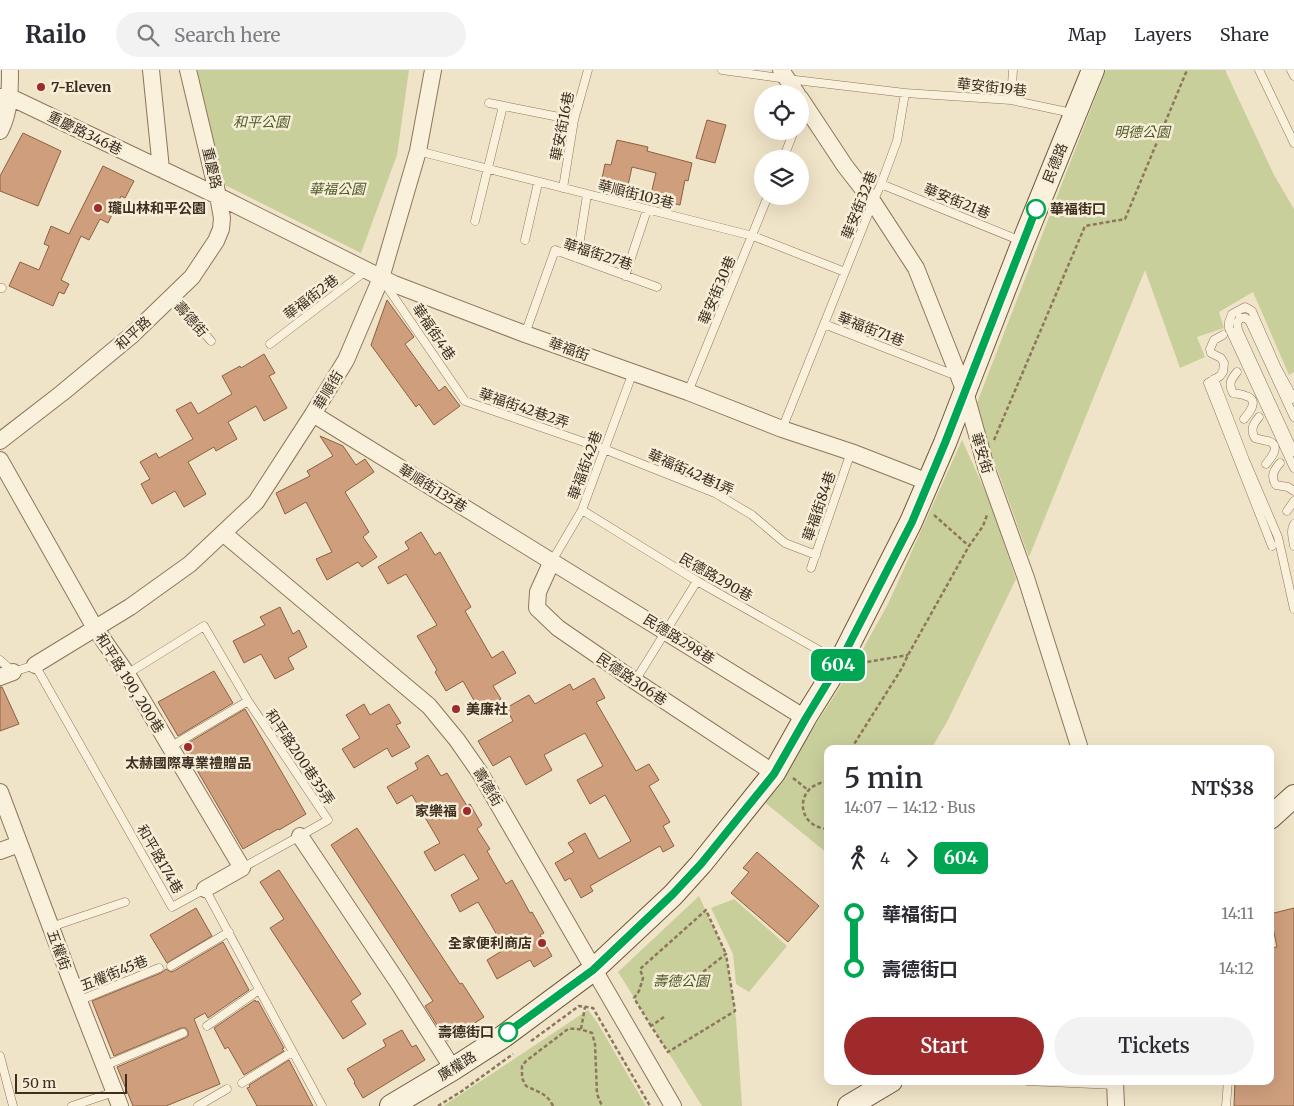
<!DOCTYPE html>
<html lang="en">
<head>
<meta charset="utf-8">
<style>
	body { margin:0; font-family:Merriweather,"Noto Sans TC",serif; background:#f2f2f3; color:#2b2b33; height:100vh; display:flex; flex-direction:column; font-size:19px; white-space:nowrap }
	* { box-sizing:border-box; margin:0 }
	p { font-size:16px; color:#7c7c81 }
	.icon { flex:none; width:28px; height:28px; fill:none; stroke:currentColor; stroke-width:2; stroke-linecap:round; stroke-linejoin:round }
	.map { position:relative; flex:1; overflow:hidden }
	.drawer { position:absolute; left:824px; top:675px; width:450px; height:340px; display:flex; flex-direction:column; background:#fff; border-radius:10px; box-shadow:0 5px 20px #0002 }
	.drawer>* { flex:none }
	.badge { padding:0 10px; border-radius:8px; font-size:18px; line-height:32px }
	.buttons { position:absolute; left:754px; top:15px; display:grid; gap:10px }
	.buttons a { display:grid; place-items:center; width:55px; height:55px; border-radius:50%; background:#fff; box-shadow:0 5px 20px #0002; font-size:25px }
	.scale { position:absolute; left:15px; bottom:12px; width:112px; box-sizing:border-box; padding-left:5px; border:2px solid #3d2e20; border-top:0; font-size:14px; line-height:18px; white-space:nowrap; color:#3d2e20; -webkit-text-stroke:4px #f7eed8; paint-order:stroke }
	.map>.badge { position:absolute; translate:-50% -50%; box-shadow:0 0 0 2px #fff }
	.legs { display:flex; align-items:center; gap:8px; height:55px; padding:0 20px; font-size:16px }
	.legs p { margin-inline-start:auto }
	.overview { display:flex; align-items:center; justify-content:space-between; height:85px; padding:0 20px }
	h1 { font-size:28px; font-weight:600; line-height:38px }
	.cta { display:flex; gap:10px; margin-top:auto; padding:10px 20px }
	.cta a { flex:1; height:58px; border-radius:30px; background:#9e2a2b; color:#fff; font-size:20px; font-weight:600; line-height:58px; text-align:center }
	.cta a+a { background:#f2f2f3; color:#2b2b33 }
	ul { padding:0 20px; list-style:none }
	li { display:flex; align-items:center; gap:18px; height:55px; font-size:19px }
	li i { display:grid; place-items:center; width:8px; height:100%; margin:0 6px; background:currentColor }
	li i::after { content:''; width:12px; height:12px; margin:-6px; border:4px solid; border-radius:50%; background:#fff }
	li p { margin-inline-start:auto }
	li:first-child i { background:linear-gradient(#0000 50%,currentColor 0) }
	li:last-child i { background:linear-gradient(currentColor 50%,#0000 0) }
	header { display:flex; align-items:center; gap:30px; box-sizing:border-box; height:70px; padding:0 25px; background:#fff; border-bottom:1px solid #e1e1e2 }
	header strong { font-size:24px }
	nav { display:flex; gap:28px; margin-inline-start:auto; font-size:18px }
	.search { width:350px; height:45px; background:#f2f2f3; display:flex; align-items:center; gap:12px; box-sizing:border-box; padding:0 18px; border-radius:28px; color:#7c7c81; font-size:19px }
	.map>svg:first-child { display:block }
	.green { fill:#c9cf9b }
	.building { fill:#cf9f7d; stroke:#8d5f41 }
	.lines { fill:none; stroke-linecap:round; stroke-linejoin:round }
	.lane-casing { stroke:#8d765c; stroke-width:9 }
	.street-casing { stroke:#8d765c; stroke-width:18 }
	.secondary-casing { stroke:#6f573f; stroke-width:24 }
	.path { stroke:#8d765c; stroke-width:2.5; stroke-dasharray:4 2.5; stroke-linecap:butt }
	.lane { stroke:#faf1dc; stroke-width:8 }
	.street { stroke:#faf1dc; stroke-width:16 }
	.secondary { stroke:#faf1dc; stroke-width:22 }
	.line-1-casing { stroke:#fff; stroke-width:11 }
	.line-1 { stroke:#00a651; stroke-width:8 }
	.poi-dot { fill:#9e2a2b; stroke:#f7eed8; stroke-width:2 }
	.stop-1-dot { fill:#fff; stroke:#00a651; stroke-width:2.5 }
	.labels { text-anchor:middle; stroke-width:5; stroke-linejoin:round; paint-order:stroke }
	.poi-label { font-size:14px; font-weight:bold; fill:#3d2e20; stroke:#f7eed8; text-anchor:start }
	.street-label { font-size:14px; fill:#3d2e20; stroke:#f7eed8 }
	.park-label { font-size:14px; font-style:italic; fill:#4d5a26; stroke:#f7eed8 }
	.stop-label { font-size:14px; font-weight:bold; fill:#3d2e20; stroke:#f7eed8; text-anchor:start }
</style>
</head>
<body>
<header>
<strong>Railo</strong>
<div class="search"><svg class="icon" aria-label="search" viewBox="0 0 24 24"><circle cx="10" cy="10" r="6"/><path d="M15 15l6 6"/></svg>Search here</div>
<nav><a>Map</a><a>Layers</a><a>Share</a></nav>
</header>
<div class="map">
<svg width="1294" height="1036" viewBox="0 0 1294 1036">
	<rect width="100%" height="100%" fill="#f0e4c8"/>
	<!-- green -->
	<path class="green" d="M 195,0 L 409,0 L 397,85 L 361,183 L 221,113 Z
		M 1106,0 L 1226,0 L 1226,2 L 1274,105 L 1294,139 L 1294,302 L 1289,305 L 1253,222 L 1219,242 L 1224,258 L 1197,267 L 1205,287 L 1180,298 L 1145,200 L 1029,487 L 975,338 Z
		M 962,370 L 991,434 L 1016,509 L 947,652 L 931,679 L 828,679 L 827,783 L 763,731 L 809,665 L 854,595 L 888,534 Z
		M 699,826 L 726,884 L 736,948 L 742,1036 L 702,1036 L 618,902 Z
		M 734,829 L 787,876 L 749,922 L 736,914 L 733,884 L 711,838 Z
		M 588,940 L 597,952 L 646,1036 L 443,1036 Z"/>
	<!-- building -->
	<path class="building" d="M 707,50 L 726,55 L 715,93 L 696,88 Z
		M 23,63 L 61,81 L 38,136 L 0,121 L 0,106 Z
		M 617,70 L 648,77 L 647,81 L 692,93 L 688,111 L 685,110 L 680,135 L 650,128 L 656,103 L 632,97 L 627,120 L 601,113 L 605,94 L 611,95 Z
		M 103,96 L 134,111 L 125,128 L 121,126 L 108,153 L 100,149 L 89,170 L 81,166 L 61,210 L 69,214 L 64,224 L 59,222 L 53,236 L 9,216 L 20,192 L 39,200 L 49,176 L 44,174 L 51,156 L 69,164 Z
		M 387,230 L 414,267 L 405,274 L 439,321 L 445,316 L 460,336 L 434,355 L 419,334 L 416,337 L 371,275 Z
		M 264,284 L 275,303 L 269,306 L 287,338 L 264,351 L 256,336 L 228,352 L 237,369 L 216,381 L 214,377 L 188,392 L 206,424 L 184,437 L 175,421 L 152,434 L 141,414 L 150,409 L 140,392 L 156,383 L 159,388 L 193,369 L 176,340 L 191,332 L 198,344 L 232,324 L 222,306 L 240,296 L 241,298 Z
		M 320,366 L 343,376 L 356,395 L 365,389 L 374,402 L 345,422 L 369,462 L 363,467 L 377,487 L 362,497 L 358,492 L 327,510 L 316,489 L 332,482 L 306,432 L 285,444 L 276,423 L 310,406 L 307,401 L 333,386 Z
		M 421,462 L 435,485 L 440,482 L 471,537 L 465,541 L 492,588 L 503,581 L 516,603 L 493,616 L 501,629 L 480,641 L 463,611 L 446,621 L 435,602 L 437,600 L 417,566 L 437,555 L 406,504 L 388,514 L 378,497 L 409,479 L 405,472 Z
		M 280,537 L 293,564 L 299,560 L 307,577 L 288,588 L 294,599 L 275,609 L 261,584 L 244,593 L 233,571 L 265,555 L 260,547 Z
		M 214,601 L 233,633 L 178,666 L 158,632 Z
		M 594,608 L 605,628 L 596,632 L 636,701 L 649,694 L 659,710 L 649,716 L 670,752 L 663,756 L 674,776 L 663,782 L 660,776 L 590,816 L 593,821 L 581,828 L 570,808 L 565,811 L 555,793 L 574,782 L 568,773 L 585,763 L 599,789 L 631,771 L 605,725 L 590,734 L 577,710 L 603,696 L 585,663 L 544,685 L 552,700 L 526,715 L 510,686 L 493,696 L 478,671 L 513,651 L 506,638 L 529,625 L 535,634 L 570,614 L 573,620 Z
		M 0,617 L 2,617 L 19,654 L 0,661 Z
		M 364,634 L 370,645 L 389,634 L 401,653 L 396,655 L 410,677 L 392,687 L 387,678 L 354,698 L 342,679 L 360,668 L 346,645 Z
		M 245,639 L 306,744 L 279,760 L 278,759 L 243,779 L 183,676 Z
		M 428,685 L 441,706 L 447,703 L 467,736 L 470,734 L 482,755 L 477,759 L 490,779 L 487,781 L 506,814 L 512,810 L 530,843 L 532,842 L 544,863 L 540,865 L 552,886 L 534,897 L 530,890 L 497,909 L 487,890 L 505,879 L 478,832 L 460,842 L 451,825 L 479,809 L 464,784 L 435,801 L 424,782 L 440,773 L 412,725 L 397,734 L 387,717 L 418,699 L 415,693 Z
		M 357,758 L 460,914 L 462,913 L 484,947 L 447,971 L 425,936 L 433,931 L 331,775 Z
		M 757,782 L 819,836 L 788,872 L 731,823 L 749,802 L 743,798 Z
		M 279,800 L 361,924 L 351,931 L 366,954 L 343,969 L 270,858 L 284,849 L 260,812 Z
		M 196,838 L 212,866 L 167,893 L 150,865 Z
		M 1294,838 L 1294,1036 L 1234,1036 L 1235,1011 L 1270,1011 L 1270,878 L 1277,877 L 1270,844 Z
		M 223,872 L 249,920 L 208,948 L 205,943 L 194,949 L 220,1014 L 166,1036 L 133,1036 L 117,997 L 185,968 L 188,966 L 188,961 L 186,958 L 181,958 L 114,986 L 92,931 L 161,903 L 166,899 L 171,902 L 174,901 Z
		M 255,930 L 256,932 L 258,931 L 284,978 L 282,979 L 284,981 L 244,1005 L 228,977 L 225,979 L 214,958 Z
		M 402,960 L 412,977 L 416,975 L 425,990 L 363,1028 L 354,1013 L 355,1012 L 347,999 L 386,976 L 383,970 Z
		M 289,990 L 313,1036 L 257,1036 L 247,1018 L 250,1017 L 249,1015 Z"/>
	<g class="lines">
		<defs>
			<path id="lane" d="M 722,0 L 787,9 L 905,23 L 1011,30 L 1072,43
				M 1259,0 L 1294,73
				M 1291,0 L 1294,6
				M 1011,30 L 1013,0
				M 489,33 L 574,50
				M 418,81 L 753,166 L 845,202
				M 783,89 L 794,61
				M 881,114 L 1021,171
				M 563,118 L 574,50 L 588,0
				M 475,151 L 503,36
				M 525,170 L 538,113
				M 577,188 L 587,125
				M 625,206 L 647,140
				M 385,214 L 465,331 L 604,379 L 715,423 L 752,445 L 785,473 L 816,485
				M 0,218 L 2,218
				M 172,226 L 211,271
				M 824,254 L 957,306
				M 525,264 L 555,180 L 657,217
				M 1223,265 L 1214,270 L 1210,279 L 1211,283 L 1221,288 L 1224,293 L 1223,302 L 1220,306 L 1208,313 L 1272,476
				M 270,274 L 367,200
				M 1237,302 C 1231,309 1228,314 1233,323 C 1237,324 1242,324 1246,326 C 1260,330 1249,343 1244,349
				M 1214,309 L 1245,390 L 1278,467 L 1294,539
				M 688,322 L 768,126
				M 1294,329 L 1277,298 L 1252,241 L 1245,237 L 1232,244 L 1229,252 L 1229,258 L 1294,398
				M 1259,347 C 1253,354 1250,360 1255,368 C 1260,370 1264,370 1268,371 C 1282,375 1271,388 1266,394
				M 1294,347 L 1250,252 L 1246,248 L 1240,248 L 1237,253 L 1238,260 L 1294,382
				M 782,359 L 873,132 L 881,114 L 897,71 L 905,23
				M 1280,393 C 1274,400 1270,406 1276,415 L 1288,417 L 1294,421
				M 582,440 L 697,511 L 838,591
				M 1287,441 L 1294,431
				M 1294,454 C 1290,461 1293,468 1294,476
				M 552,491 L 582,440 L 633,302
				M 811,498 L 851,382
				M 0,590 L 13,602 L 35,595 L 172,837 L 205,819 L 322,1036
				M 127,604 L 204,556 L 248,631
				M 635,611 L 697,511
				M 170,677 L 248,631 L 328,750 L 300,766 L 242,798
				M 51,857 L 125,832
				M 171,896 L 229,862
				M 78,931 L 159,898
				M 207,956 L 259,920
				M 0,986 L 13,1036
				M 104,996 L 183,963
				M 1027,1011 L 1115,1015
				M 242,1013 L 292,982
				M 72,1036 L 114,1022
				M 198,1036 L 227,1019
				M 1226,1036 L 1228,1011"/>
			<path id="street" d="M 151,0 L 161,99
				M 781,0 L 797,24
				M 0,27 L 10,27 L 218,126 L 394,214 L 525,264 L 688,322 L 782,359 L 851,382 L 928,412
				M 800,28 L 845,96 L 873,132 L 916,198 L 965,322 L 986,397 L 1026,508 L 1080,679
				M 0,61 C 10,42 10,21 10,0
				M 313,344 L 805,648
				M 0,371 L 62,323 L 132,265 L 192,207 L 216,171 L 221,159 L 222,148 L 218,126 L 188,0
				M 0,390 L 95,558 L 127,604 L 242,798 L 205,819
				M 223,463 L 429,636 L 457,670 L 480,703 L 673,1036
				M 552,491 L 538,522 L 537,538 L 558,558 L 635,611 L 774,703
				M 35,595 L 130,537 L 190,494 L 256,432 L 313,344 L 346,290 L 381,208 L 418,81 L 433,0
				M 0,607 L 13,602
				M 0,722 L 70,908 L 120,1036
				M 300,766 L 399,914 L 453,999
				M 0,781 L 19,774
				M 1115,1011 L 1116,1036"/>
			<path id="secondary" d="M 1270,748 L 1294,726
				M 391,1036 L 453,999 L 504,966 L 593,900 L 673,825 L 701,794 L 774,703 L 805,648 L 840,592 L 911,452 L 945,373 L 1023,172 L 1093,0
				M 849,1036 L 891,1011"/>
		</defs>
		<!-- lane casing -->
		<use href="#lane" class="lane-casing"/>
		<!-- street casing -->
		<use href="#street" class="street-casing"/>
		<!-- secondary casing -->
		<use href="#secondary" class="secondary-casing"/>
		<!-- path -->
		<path class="path" d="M 994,370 L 1085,156 L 1125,149 L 1187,0
			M 934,445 L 969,476
			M 861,593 L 908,585
			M 851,679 L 902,598 L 908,585 L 969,476 L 983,456 L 987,445
			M 793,708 L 808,720
			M 828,712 C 795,713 794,757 828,759
			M 664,947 L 651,956 L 668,982 L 735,941 L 726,884 L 694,909
			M 651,956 L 634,928 L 639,921 L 643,908 L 640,899 L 706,840 L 726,884
			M 581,959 L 585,937
			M 531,971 L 579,936 L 593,938 L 650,1036
			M 438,1036 L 462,1021 L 513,984
			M 553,1036 C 547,1023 538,1022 526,1016 L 522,1008 L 522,996 L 526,991 L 568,959 C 577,958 584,960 592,963 L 595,974 L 597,1024 L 602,1036"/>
		<!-- lane -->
		<use href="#lane" class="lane"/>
		<!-- street -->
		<use href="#street" class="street"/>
		<!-- secondary -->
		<use href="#secondary" class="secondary"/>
	</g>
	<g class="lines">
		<defs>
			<path id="line-1" d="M 508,962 L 593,900 L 673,824 L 701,794 L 774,704 L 806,648 L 840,592 L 912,452 L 945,373 L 1036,139"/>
		</defs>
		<!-- line-1 casing -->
		<use href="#line-1" class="line-1-casing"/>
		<!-- line-1 -->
		<use href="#line-1" class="line-1"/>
	</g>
	<!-- markers -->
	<g class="poi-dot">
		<circle cx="41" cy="17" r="5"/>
		<circle cx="98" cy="138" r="5"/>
		<circle cx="456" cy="639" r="5"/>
		<circle cx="188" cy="677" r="5"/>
		<circle cx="467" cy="741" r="5"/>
		<circle cx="542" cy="873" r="5"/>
	</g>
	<g class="stop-1-dot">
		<circle cx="1036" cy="139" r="9"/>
		<circle cx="508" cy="962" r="9"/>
	</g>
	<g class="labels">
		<!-- poi labels -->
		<g class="poi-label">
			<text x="51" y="22">7-Eleven</text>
			<text x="108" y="143">瓏山林和平公園</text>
			<text x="466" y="644">美廉社</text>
			<text x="188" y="698" text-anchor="middle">太赫國際專業禮贈品</text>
			<text x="457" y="746" text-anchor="end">家樂福</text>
			<text x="532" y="878" text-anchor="end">全家便利商店</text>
		</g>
		<!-- street labels -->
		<g class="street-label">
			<text transform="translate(992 17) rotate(6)" y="5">華安街19巷</text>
			<text transform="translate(562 56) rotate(-79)" y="5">華安街16巷</text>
			<text transform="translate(85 63) rotate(26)" y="5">重慶路346巷</text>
			<text transform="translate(1055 93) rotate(-68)" y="5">民德路</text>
			<text transform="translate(212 98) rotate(77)" y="5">重慶路</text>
			<text transform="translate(636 124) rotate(14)" y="5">華順街103巷</text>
			<text transform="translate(957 131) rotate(22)" y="5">華安街21巷</text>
			<text transform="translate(859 135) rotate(-68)" y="5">華安街32巷</text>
			<text transform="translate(598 184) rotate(18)" y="5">華福街27巷</text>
			<text transform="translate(717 220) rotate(-67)" y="5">華安街30巷</text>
			<text transform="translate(311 227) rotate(-37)" y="5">華福街2巷</text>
			<text transform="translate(191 249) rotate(49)" y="5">壽德街</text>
			<text transform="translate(871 259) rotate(21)" y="5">華福街71巷</text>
			<text transform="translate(434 262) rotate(56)" y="5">華福街4巷</text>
			<text transform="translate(133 263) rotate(-42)" y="5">和平路</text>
			<text transform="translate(569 279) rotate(20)" y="5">華福街</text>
			<text transform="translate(328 320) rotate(-59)" y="5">華順街</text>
			<text transform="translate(524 338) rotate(19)" y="5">華福街42巷2弄</text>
			<text transform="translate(982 383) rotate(73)" y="5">華安街</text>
			<text transform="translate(585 395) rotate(-70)" y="5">華福街42巷</text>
			<text transform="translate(691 402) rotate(24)" y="5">華福街42巷1弄</text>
			<text transform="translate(433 418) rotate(32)" y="5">華順街135巷</text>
			<text transform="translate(819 436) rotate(-71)" y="5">華福街84巷</text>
			<text transform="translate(716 507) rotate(30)" y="5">民德路290巷</text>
			<text transform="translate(679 569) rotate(32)" y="5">民德路298巷</text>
			<text transform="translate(632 609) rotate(34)" y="5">民德路306巷</text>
			<text transform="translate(130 613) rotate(58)" y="5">和平路 190, 200巷</text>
			<text transform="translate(300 687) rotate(56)" y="5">和平路200巷35弄</text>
			<text transform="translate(488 717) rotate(59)" y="5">壽德街</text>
			<text transform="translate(160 789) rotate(60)" y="5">和平路174巷</text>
			<text transform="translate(59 880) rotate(70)" y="5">五權街</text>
			<text transform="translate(114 903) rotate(-22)" y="5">五權街45巷</text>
			<text transform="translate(457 996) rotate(-32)" y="5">廣權路</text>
		</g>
		<!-- park labels -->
		<g class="park-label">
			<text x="261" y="57">和平公園</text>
			<text x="1142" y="67">明德公園</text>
			<text x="337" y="124">華福公園</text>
			<text x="681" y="916">壽德公園</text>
		</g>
		<!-- stop labels -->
		<g class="stop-label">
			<text x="1050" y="144">華福街口</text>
			<text x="494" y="967" text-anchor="end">壽德街口</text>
		</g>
	</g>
</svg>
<div class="buttons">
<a><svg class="icon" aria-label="locate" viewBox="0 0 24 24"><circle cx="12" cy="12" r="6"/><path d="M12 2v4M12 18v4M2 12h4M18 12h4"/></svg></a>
<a><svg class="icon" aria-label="layers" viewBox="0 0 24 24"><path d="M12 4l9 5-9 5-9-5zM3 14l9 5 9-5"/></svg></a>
</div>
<div class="scale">50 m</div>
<b class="badge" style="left:838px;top:595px;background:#00a651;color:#fff">604</b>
<section class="drawer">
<div class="overview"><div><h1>5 min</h1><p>14:07 – 14:12 · Bus</p></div><b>NT$38</b></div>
<div class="legs"><svg class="icon" aria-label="walk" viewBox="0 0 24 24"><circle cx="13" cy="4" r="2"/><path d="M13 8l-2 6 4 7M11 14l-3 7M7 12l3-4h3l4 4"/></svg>4<svg class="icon" aria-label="forward" viewBox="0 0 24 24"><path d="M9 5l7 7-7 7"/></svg><b class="badge" style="background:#00a651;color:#fff">604</b></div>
<ul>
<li><i style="color:#00a651"></i><b>華福街口</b><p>14:11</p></li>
<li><i style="color:#00a651"></i><b>壽德街口</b><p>14:12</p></li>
</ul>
<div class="cta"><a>Start</a><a>Tickets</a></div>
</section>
</div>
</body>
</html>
